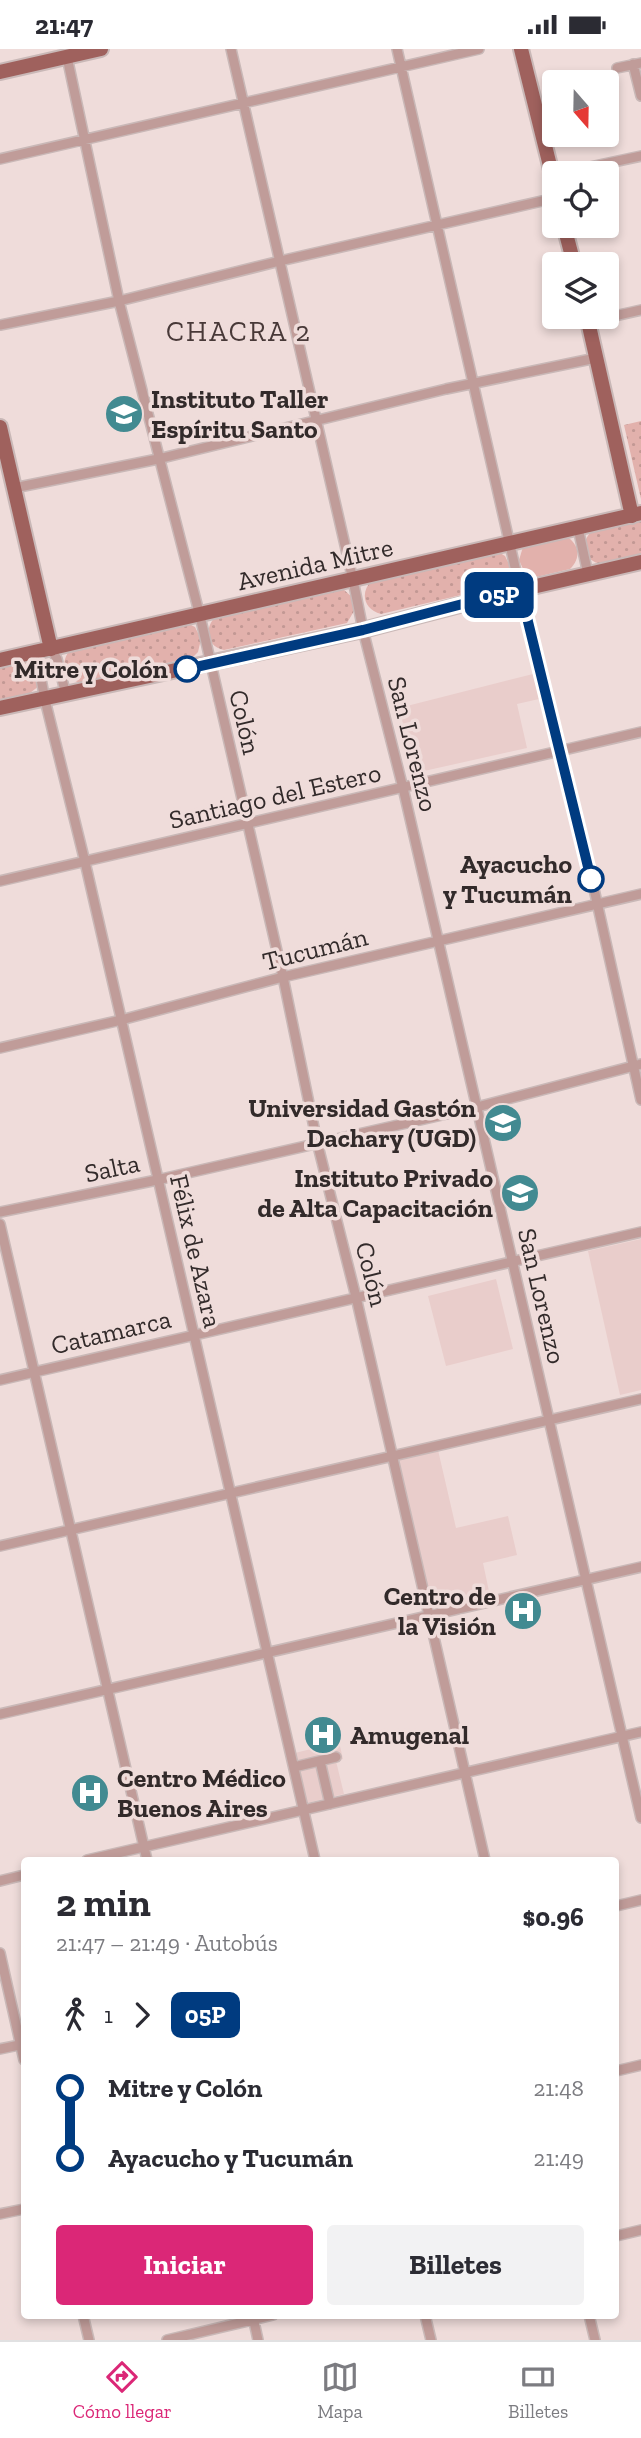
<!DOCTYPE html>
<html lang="es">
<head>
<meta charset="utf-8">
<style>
	body { margin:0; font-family:"Zilla Slab",serif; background:#f2f2f3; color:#2b2b33; height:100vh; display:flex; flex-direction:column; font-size:26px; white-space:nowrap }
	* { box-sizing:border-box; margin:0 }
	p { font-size:23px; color:#7c7c81 }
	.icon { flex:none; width:38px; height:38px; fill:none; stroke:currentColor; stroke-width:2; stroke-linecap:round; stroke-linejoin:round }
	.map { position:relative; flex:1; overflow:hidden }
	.details { position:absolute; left:21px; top:1808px; width:598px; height:462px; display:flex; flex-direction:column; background:#fff; border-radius:7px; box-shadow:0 4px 10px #0003 }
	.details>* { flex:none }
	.badge { padding:0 14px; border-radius:10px; font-size:24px; line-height:46px }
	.needle { width:46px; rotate:160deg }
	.tools { position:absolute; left:542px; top:21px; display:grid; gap:14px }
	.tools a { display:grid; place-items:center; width:77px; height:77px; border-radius:7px; background:#fff; box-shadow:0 4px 10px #0003; font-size:35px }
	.map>.badge { position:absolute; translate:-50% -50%; box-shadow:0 0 0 4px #fff }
	.legs { display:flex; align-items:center; gap:10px; height:77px; padding:0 35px; font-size:23px }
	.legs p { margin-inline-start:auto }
	.overview { display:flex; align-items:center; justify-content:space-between; height:119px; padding:0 35px }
	h1 { font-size:38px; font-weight:700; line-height:52px }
	.action { display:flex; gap:14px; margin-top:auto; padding:14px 35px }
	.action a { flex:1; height:80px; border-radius:7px; background:#db2777; color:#fff; font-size:28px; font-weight:700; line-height:80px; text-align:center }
	.action a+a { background:#f2f2f3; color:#2b2b33 }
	ul { padding:0 35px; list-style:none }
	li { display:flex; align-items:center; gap:24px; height:70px; font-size:26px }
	li i { display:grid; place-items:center; width:10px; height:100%; margin:0 9px; background:currentColor }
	li i::after { content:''; width:18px; height:18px; margin:-9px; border:5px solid; border-radius:50%; background:#fff }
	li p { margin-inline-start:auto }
	li:first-child i { background:linear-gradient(#0000 50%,currentColor 0) }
	li:last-child i { background:linear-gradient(currentColor 50%,#0000 0) }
	.status { display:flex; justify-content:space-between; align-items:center; height:49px; padding:0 35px; background:#fff; direction:ltr }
	.status svg { height:19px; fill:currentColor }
	.dock { display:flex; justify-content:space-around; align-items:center; height:98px; border-top:2px solid #e1e1e2; background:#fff; font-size:19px; color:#7c7c81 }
	.dock a { display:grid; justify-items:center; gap:4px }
	.dock .selected { color:#db2777 }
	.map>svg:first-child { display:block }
	.built { fill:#e9cdcb }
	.green { fill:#e2b1ac }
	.park { fill:url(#park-dots) }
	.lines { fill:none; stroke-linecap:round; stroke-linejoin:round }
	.street-casing { stroke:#c9b8b7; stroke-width:12 }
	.primary-casing { stroke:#c9b8b7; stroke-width:18 }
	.street { stroke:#c09c99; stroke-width:9 }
	.primary { stroke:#9f615d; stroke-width:14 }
	.line-1-casing { stroke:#fff; stroke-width:16 }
	.line-1 { stroke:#003b80; stroke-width:10 }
	.stop-1-dot { fill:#fff; stroke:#003b80; stroke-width:3.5 }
	.labels { text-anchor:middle; stroke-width:7; stroke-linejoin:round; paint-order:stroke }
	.poi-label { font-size:26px; font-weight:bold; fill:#322a2a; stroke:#efdcda; text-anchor:start }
	.street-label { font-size:26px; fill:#322a2a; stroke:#efdcda }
	.stop-label { font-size:26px; font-weight:bold; fill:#322a2a; stroke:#efdcda; text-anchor:end }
	.neighbourhood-label { font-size:28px; letter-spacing:2px; fill:#483938; stroke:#efdcda }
</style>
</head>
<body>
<div class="status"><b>21:47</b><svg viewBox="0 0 49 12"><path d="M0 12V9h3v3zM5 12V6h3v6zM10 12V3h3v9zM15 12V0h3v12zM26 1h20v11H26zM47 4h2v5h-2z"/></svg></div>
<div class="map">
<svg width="641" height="2291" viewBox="0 0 641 2291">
	<defs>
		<pattern id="park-dots" width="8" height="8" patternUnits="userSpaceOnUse" patternTransform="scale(1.75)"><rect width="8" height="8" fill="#e2b1ac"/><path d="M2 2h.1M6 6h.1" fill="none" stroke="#c29894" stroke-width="1.8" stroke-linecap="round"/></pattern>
	</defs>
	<rect width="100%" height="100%" fill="#efdcda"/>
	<!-- built -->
	<path class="built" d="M 533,625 L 539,650 L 517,655 L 527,699 L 415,724 L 399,659 Z
		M 641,1190 L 641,1341 L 620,1346 L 588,1202 Z
		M 496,1230 L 513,1300 L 446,1317 L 428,1247 Z
		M 438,1401 L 456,1479 L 508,1467 L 517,1506 L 483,1514 L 490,1547 L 427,1561 L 393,1412 Z
		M 339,1693 L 343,1710 L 336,1712 L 344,1745 L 307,1754 L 295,1704 Z"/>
	<!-- green -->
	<path class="green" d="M 566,487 C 580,496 581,509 570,520 L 536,528 L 524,522 L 519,511 L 523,498 Z"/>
	<!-- park -->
	<path class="park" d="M 641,372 L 641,450 L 624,376 Z
		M 641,472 L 641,507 C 625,511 592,525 586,502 C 583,494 586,488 592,482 Z
		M 500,504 L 505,507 L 511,519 L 508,532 L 503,536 L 381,565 C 363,560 360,543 372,531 Z
		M 337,539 L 343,540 L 353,549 L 354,562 L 347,574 L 224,601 C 206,597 204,579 216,567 Z
		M 189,575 L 195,578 L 201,590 L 198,603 L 193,608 L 80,634 C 63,628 59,612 72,599 Z
		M 28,611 C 38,617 38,626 39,637 L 26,647 L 0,653 L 0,616 Z"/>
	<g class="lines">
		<defs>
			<path id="street" d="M 231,0 L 353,531 L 363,581 L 403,739 L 641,1769
				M 397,0 L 520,540 L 592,831 L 641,1051
				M 67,8 L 119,252 L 200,567 L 283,928 L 317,1093 L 356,1248 L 485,1811
				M 633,15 L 641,47
				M 617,19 L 641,14
				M 0,110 L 479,0
				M 562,124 L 641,107
				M 588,273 L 641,261
				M 0,276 L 119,252 L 280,212 L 555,149
				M 14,439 L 158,410 L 446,340 L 596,309
				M 578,479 L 588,525
				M 51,600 L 57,610 L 66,646
				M 36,603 L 45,651 L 85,813 L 315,1811
				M 0,832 L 641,683
				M 0,999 L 121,971 L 283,928 L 641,845
				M 0,1163 L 157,1131 L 477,1058 L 641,1015
				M 0,1175 L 147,1811
				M 0,1331 L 641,1183
				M 0,1497 L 641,1350
				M 0,1665 L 641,1518
				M 320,1712 L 330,1755
				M 294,1718 L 336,1708
				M 87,1811 L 641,1683
				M 0,1832 L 24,1826
				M 616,1857 L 641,1851
				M 0,1904 L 24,2011
				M 0,2000 L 24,1995
				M 616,2022 L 641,2016
				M 0,2165 L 24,2160
				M 616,2187 L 641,2181
				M 83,2266 L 89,2291
				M 425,2266 L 431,2291
				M 589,2266 L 595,2291
				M 253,2268 L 258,2291
				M 167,2291 L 273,2266"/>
			<path id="primary" d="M 521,0 L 555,137
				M 0,23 L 101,0
				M 564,177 L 574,215
				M 587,268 L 632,467
				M 0,378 L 51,600
				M 0,611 L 641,464
				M 0,659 L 363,581 L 506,544 L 641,513"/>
		</defs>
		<!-- street casing -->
		<use href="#street" class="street-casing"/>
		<!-- primary casing -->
		<use href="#primary" class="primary-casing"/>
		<!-- street -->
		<use href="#street" class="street"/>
		<!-- primary -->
		<use href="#primary" class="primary"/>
	</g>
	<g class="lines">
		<defs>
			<path id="line-1" d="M 187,620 L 363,581 L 520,540 L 591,830"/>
		</defs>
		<!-- line-1 casing -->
		<use href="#line-1" class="line-1-casing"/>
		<!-- line-1 -->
		<use href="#line-1" class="line-1"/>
	</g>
	<!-- icons -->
	<defs>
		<symbol id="university-disc" viewBox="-11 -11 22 22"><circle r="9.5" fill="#428a91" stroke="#efdcda"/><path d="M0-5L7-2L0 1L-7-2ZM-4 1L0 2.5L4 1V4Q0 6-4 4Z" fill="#fff"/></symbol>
		<symbol id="hospital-disc" viewBox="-11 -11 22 22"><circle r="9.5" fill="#428a91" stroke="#efdcda"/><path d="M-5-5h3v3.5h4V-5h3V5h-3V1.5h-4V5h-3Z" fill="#fff"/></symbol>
	</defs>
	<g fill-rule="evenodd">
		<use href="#university-disc" x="102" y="343" width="44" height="44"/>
		<use href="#university-disc" x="481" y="1052" width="44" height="44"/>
		<use href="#university-disc" x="498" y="1122" width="44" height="44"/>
		<use href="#hospital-disc" x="501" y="1540" width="44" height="44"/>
		<use href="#hospital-disc" x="301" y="1664" width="44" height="44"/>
		<use href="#hospital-disc" x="68" y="1722" width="44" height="44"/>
	</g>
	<!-- markers -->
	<g class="stop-1-dot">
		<circle cx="187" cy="620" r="12"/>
		<circle cx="591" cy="830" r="12"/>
	</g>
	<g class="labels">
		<!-- poi labels -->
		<g class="poi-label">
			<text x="151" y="359">Instituto Taller<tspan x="151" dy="30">Espíritu Santo</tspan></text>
			<text x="476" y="1068" text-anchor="end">Universidad Gastón<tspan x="476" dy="30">Dachary (UGD)</tspan></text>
			<text x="493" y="1138" text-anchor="end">Instituto Privado<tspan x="493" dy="30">de Alta Capacitación</tspan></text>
			<text x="496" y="1556" text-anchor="end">Centro de<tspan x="496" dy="30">la Visión</tspan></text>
			<text x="350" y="1695">Amugenal</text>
			<text x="117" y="1738">Centro Médico<tspan x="117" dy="30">Buenos Aires</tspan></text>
		</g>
		<!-- street labels -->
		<g class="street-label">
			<text transform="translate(315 515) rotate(-13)" y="9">Avenida Mitre</text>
			<text transform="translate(245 673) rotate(77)" y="9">Colón</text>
			<text transform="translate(413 695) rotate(76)" y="9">San Lorenzo</text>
			<text transform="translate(275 747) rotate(-13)" y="9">Santiago del Estero</text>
			<text transform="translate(315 900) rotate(-14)" y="9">Tucumán</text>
			<text transform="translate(112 1119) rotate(-12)" y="9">Salta</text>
			<text transform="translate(196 1202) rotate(77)" y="9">Félix de Azara</text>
			<text transform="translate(372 1225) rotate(76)" y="9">Colón</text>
			<text transform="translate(542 1247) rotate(77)" y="9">San Lorenzo</text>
			<text transform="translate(111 1283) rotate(-13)" y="9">Catamarca</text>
		</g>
		<!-- stop labels -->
		<g class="stop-label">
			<text x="168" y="629">Mitre y Colón</text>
			<text x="572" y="824">Ayacucho<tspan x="572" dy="30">y Tucumán</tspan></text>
		</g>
		<!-- neighbourhood labels -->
		<g class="neighbourhood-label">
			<text x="239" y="292">CHACRA 2</text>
		</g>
	</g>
</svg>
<div class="tools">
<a><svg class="needle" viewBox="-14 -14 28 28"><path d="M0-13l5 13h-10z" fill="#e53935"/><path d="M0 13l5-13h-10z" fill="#7c7c81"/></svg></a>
<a><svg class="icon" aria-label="locate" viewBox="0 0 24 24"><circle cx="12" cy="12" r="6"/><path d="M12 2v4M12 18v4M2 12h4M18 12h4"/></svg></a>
<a><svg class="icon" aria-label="layers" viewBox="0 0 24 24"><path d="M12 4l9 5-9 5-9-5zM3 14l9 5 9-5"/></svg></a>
</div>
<b class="badge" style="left:499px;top:546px;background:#003b80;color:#fff">05P</b>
<section class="details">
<div class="overview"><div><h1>2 min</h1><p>21:47 – 21:49 · Autobús</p></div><b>$0.96</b></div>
<div class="legs"><svg class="icon" aria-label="walk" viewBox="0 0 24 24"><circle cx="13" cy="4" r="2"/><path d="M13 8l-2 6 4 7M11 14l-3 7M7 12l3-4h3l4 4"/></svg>1<svg class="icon" aria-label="forward" viewBox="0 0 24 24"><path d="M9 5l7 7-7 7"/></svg><b class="badge" style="background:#003b80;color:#fff">05P</b></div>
<ul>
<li><i style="color:#003b80"></i><b>Mitre y Colón</b><p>21:48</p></li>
<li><i style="color:#003b80"></i><b>Ayacucho y Tucumán</b><p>21:49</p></li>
</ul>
<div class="action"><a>Iniciar</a><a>Billetes</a></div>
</section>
</div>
<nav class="dock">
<a class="selected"><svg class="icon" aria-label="directions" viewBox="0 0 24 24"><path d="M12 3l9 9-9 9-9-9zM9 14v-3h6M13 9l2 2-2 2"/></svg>Cómo llegar</a>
<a><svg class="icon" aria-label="map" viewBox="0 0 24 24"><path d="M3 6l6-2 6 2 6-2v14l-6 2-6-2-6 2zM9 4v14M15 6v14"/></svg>Mapa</a>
<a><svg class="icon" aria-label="tickets" viewBox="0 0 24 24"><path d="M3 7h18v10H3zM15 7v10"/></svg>Billetes</a>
</nav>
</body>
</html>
